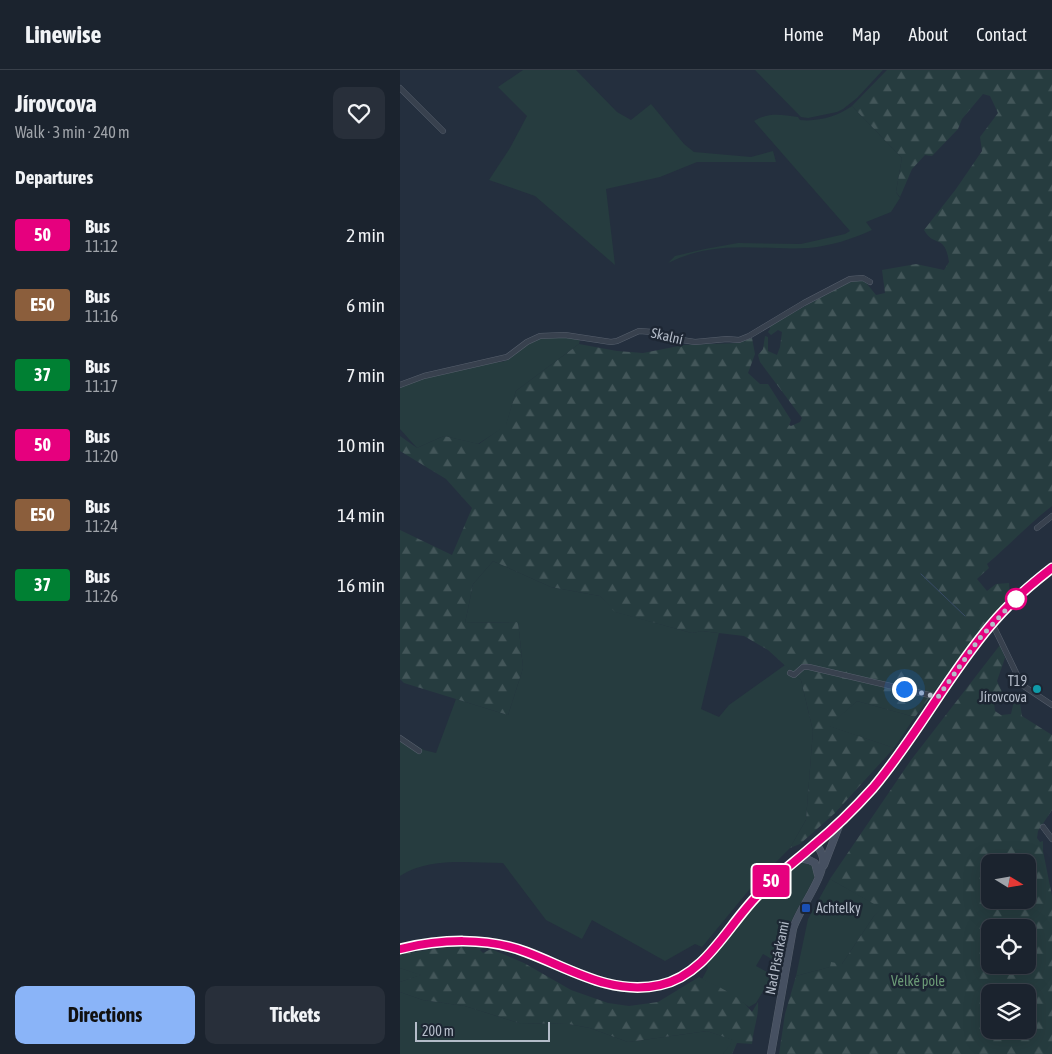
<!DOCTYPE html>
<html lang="en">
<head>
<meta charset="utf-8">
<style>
	body { margin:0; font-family:"Asap Condensed",sans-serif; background:#282f3a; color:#f1f3f6; height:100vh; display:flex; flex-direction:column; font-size:19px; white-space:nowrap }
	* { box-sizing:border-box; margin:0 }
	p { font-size:16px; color:#a0a4aa }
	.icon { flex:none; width:28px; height:28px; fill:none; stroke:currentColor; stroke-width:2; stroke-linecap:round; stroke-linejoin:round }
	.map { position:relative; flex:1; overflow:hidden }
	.panel { display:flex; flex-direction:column; background:#1b232e; width:400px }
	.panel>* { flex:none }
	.badge { padding:0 10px; border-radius:4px; font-size:18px; line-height:32px }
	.needle { width:32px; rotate:101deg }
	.fabs { position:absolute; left:581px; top:784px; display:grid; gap:10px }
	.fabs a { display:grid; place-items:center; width:55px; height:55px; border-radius:10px; background:#1b232e; box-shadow:0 5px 20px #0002,0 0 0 1px #39404a; font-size:25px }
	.scale { position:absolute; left:15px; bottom:12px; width:135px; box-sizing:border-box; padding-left:5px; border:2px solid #b4bcc9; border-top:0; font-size:14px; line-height:18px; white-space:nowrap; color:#b4bcc9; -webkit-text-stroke:4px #1d2633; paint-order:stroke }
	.you { position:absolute; width:25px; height:25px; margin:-12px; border:4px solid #fff; border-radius:50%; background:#1a73e8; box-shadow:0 0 0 8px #1a73e833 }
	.map>.badge { position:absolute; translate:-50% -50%; box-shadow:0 0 0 2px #fff }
	h2 { padding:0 15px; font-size:19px; line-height:45px }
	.round { display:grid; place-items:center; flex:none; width:52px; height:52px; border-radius:10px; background:#282f3a }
	.headline { display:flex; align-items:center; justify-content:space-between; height:85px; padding:0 15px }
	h1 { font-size:24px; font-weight:700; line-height:38px }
	.button { display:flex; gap:10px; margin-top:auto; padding:10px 15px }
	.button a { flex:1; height:58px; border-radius:10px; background:#8ab4f8; color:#111; font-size:20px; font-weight:700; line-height:58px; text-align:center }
	.button a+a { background:#282f3a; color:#f1f3f6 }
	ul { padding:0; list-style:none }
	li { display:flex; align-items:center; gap:15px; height:70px; padding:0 15px }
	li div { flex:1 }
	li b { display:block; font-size:19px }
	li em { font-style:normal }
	li .badge { min-width:55px; font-weight:700; text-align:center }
	header { display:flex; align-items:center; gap:30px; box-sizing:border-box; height:70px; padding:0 25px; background:#1b232e; border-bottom:1px solid #39404a }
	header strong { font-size:24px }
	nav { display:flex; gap:28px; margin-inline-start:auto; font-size:18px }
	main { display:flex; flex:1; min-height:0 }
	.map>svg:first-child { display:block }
	.green { fill:#263c3f }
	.forest { fill:url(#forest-firs); fill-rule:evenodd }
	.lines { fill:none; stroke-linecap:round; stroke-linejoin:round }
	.stream { stroke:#394c67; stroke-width:1 }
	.street-casing { stroke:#565f6c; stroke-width:6 }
	.secondary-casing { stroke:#565f6c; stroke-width:8 }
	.street { stroke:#38414e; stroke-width:5 }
	.secondary { stroke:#465061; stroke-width:7 }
	.line-casing { stroke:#fff; stroke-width:11 }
	.line { stroke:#e6007e; stroke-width:8 }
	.walk { stroke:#b4bcc9; stroke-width:5; stroke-dasharray:0 9 }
	.stop-dot { fill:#fff; stroke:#e6007e; stroke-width:2.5 }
	.culture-dot { fill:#0f9aa8; stroke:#1d2633; stroke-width:2 }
	.transit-dot { fill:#1a4fb4; stroke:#1d2633; stroke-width:2 }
	.labels { text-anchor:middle; stroke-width:5; stroke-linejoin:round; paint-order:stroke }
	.street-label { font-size:14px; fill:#b4bcc9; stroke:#1d2633 }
	.poi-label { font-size:14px; fill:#b4bcc9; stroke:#1d2633; text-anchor:end }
	.park-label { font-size:14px; fill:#6b9a76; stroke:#1d2633 }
</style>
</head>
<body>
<header>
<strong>Linewise</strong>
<nav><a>Home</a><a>Map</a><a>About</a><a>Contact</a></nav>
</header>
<main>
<section class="panel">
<div class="headline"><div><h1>Jírovcova</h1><p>Walk · 3 min · 240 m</p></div><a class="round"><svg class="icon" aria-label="heart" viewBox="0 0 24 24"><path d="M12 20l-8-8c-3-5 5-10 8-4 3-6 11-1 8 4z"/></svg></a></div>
<h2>Departures</h2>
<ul>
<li><span class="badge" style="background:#e6007e;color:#fff">50</span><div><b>Bus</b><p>11:12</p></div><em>2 min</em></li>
<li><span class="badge" style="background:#8b5e3c;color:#fff">E50</span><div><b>Bus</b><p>11:16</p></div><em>6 min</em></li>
<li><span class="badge" style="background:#008033;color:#fff">37</span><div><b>Bus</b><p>11:17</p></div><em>7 min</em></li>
<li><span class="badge" style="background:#e6007e;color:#fff">50</span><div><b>Bus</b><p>11:20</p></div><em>10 min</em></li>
<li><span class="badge" style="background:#8b5e3c;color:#fff">E50</span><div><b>Bus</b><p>11:24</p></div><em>14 min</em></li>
<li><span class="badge" style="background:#008033;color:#fff">37</span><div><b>Bus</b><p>11:26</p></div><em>16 min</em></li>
</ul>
<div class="button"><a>Directions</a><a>Tickets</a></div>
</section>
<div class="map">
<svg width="652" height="984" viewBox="0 0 652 984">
	<defs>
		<pattern id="forest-firs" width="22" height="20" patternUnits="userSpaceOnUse" patternTransform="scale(1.25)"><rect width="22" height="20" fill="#263c3f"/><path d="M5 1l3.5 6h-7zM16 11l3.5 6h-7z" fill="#435659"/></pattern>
	</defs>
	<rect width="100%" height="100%" fill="#242f3e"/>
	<!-- green -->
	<path class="green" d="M 123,0 L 176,0 L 217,42 L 231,50 L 251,34 L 284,74 L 294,82 L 351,87 L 373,81 L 376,92 L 297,92 L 260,107 L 206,119 L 215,195 L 135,126 L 89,110 L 110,78 L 127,46 L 98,17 Z
		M 355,0 L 483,0 L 457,28 L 443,39 L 437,42 L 408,48 L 401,47 Z
		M 452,36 L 502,88 L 496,122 L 500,128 L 491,142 L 466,152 L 472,160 C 453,169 430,176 409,178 C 375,180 342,174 308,180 C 294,182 281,187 268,193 L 275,186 L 305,179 L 338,173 L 401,174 L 445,164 L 450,161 L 354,51 C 369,42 382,45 398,47 L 400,50 C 418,52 438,46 452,36 Z
		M 165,267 L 180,270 L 179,274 L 116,321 L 106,356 L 78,374 L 44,366 L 17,378 L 0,359 L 0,316 L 23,309 L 94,292 C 114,295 120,273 137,269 C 146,267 156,267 165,267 Z
		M 93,491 L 151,517 L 200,526 L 216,542 L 292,563 L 302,561 L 319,563 L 301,639 L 319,647 L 329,635 L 385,595 L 401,610 L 413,661 L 406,750 L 390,778 L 354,814 L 302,877 L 295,874 L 265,891 L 192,850 L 182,869 L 146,850 L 103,793 C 70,793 29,787 0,806 L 0,666 L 24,680 L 36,683 L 56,629 L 108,645 L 123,598 L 118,552 L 65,553 L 73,514 Z
		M 457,631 L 515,647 L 494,678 L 428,656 Z
		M 402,793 C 408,793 415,796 415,804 C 414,812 395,842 391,852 C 385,866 384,880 380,894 L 363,884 L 356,896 L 373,905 L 356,933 L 349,937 L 327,922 L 302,909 L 308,898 L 307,895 C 338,861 361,817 402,793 Z
		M 430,809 L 482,838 L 474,846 L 442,894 L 396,906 L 408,849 Z
		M 0,898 L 22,905 L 0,912 Z
		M 0,922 L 23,930 L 65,936 L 119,953 L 169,954 L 190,958 L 228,972 L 307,961 L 334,970 L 323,984 L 0,984 Z"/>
	<!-- forest -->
	<path class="forest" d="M 487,0 L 652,0 L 652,436 C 629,454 609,475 587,494 L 589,498 L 577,509 L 587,521 L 596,514 L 609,513 L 610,527 L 584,554 L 515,647 L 457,631 L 429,656 L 494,678 L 435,743 L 400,774 L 390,778 L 406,750 L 413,661 L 401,610 L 368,580 L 344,566 L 302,561 L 292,563 L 215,542 L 200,526 L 151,517 L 93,491 L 73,514 L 65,553 L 118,552 L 123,598 L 108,645 L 4,613 L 0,609 L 0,460 L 52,485 L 72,438 L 46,409 L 0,381 L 0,366 L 17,378 L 44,366 L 79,374 L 106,355 L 116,321 L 179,274 L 217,281 L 243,283 L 284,275 L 337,273 L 352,268 L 355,284 L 348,303 L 360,314 L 368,314 L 391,350 L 389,355 L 391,356 L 400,352 L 402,348 L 360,292 L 358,285 L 363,279 L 365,266 L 368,267 L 368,281 L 377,285 L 380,277 L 382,262 L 378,260 L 371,265 L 368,262 L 370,259 L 369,256 L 447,213 L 463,209 L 476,225 L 485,223 L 482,200 L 516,194 L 544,200 L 549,192 C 545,163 534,178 524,160 L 556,119 L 582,81 L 580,67 L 598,43 L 590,26 L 583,24 L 562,49 L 558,59 L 532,86 L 525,85 L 512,99 L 500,127 L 496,122 L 502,88 L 452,36 Z
		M 600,575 L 605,588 L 597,611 L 603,624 L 594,632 L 595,641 L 601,645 L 611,644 L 614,631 L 620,633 L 622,646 L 652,665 L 652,740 L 638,761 L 637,768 L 640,772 L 643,771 L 643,781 L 652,826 L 652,984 L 379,984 L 385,944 L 396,906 L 430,897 L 431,892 L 442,894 L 474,846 L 481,838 L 430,809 L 511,690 ZM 590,792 L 628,792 L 628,830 L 590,830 ZM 590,858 L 628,858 L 628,895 L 590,895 ZM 590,922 L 628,922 L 628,960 L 590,960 Z
		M 55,876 L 84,877 L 80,880 L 83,883 L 91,879 L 124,893 L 171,920 L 208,933 L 229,936 L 258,932 L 299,907 C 316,916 340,925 352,942 L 358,932 C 359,947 353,959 352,974 L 337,973 L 332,984 L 323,984 L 333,970 L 307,961 L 228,972 L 190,958 L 169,954 L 119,953 L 65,936 L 23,930 L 0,922 L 0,912 L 21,905 L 0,898 L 0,884 Z"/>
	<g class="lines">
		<!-- stream -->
		<path class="stream" d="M 521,504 L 565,546"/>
		<defs>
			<path id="street" d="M 0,18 L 43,61
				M 0,315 L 24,306 L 107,287 L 127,272 L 140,266 L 165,265 L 211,272 L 217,271 L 239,261 L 253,262 L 282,270 L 295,272 L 327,269 L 339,270 L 349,266 L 404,233 L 450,209 L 463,208 L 470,212
				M 637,458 L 652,446
				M 592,553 L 622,615 L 652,635
				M 390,603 L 394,605 L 403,597 L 409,597 L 538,627
				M 0,668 L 19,681
				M 643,757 L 652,769"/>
			<path id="secondary" d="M 399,788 L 409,790 L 415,793 L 418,805
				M 424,795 L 439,756
				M 0,879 C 40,869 87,867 126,882 C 169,898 212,926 260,915 C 306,905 327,856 358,825 C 375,806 396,791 415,774 C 436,757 455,738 472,717 C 515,666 547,607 590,556 C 608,534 630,515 652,498
				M 371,984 L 393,859 C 399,839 425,807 423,788 C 422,783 419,778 416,774"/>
		</defs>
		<!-- street casing -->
		<use href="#street" class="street-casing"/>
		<!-- secondary casing -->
		<use href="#secondary" class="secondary-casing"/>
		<!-- street -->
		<use href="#street" class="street"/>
		<!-- secondary -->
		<use href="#secondary" class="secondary"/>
	</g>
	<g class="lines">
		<defs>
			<path id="line" d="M 0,879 C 40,869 87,867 126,882 C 169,898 211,926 260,915 C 306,905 327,856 358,825 C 375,806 396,791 415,774 C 436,757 455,738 473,718 C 516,667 547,607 590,556 C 608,534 630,515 652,498"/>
		</defs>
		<!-- line casing -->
		<use href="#line" class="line-casing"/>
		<!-- line -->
		<use href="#line" class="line"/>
		<!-- walk -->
		<path class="walk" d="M 504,619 L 538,627 L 579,569 L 616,529"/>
	</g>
	<!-- markers -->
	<circle class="stop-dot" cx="616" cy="529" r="10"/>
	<circle class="culture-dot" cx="637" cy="619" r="5"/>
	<rect class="transit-dot" x="401" y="833" width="10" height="10" rx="2.5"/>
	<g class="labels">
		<!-- street labels -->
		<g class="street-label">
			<text transform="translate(267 266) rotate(13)" y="5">Skalní</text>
			<text transform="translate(377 888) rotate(-79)" y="5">Nad Pisárkami</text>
		</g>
		<!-- poi labels -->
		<g class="poi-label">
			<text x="627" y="616">T19<tspan x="627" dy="16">Jírovcova</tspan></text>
			<text x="416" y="843" text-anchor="start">Achtelky</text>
		</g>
		<!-- park labels -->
		<g class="park-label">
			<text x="518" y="916">Velké pole</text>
		</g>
	</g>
</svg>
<div class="fabs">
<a><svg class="needle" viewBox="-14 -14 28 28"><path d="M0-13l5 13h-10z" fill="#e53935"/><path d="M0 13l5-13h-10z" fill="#a0a4aa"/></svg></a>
<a><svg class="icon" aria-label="locate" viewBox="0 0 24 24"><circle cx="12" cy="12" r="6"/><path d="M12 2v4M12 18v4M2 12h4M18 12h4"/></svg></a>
<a><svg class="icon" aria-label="layers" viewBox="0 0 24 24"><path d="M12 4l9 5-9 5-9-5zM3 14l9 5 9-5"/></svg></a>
</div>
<div class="scale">200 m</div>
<div class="you" style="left:504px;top:619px"></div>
<b class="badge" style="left:371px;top:811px;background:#e6007e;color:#fff">50</b>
</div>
</main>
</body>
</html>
